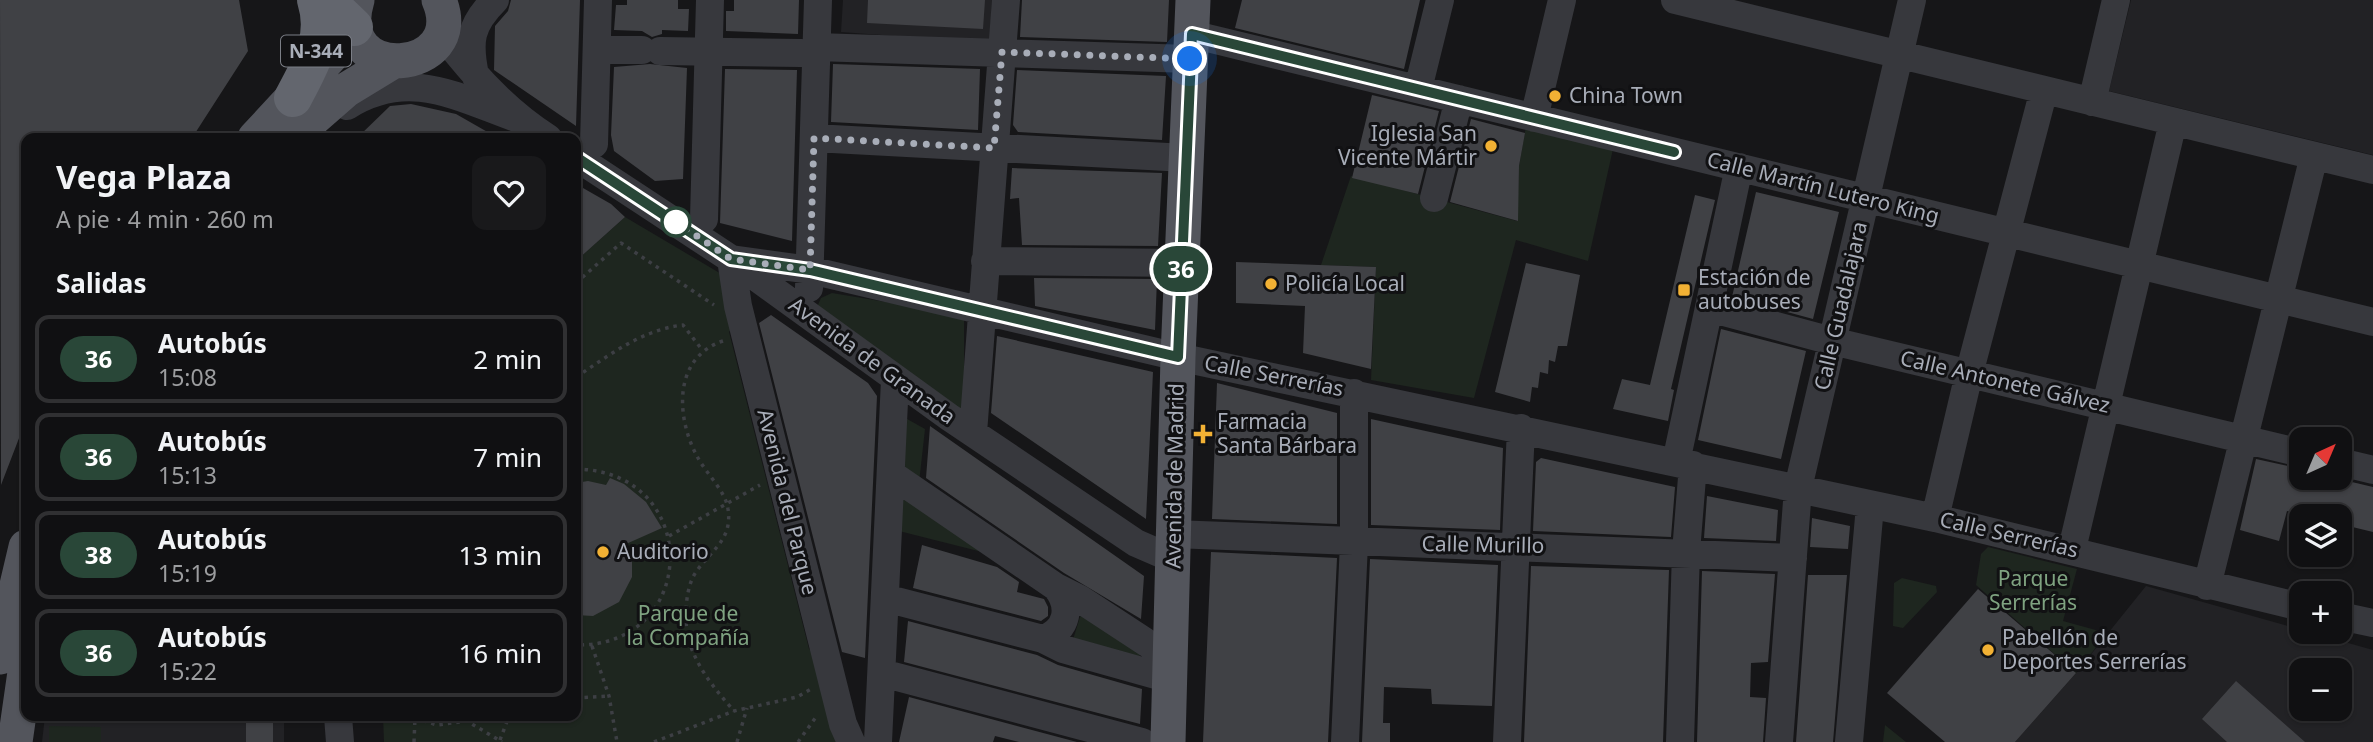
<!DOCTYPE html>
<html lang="es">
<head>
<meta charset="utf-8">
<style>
	body { margin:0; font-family:"Noto Sans",sans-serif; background:#19191b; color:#f1f3f6; height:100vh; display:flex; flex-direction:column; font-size:26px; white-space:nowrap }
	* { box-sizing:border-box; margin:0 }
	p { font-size:23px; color:#9c9d9f }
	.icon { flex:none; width:38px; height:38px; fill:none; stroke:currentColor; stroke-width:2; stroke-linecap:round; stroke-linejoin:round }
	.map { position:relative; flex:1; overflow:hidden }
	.side { position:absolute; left:21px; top:133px; width:560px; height:588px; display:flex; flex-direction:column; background:#101012; border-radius:14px; box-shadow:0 2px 5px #0004,0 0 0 2px #303032 }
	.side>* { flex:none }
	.badge { padding:0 14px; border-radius:23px; font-size:24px; line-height:46px }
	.needle { width:46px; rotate:44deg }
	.buttons { position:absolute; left:2289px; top:427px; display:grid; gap:14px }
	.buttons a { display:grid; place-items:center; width:63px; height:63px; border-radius:14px; background:#101012; box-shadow:0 2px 5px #0004,0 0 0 2px #303032; font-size:35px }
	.you { position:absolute; width:35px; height:35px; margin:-18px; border:5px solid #fff; border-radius:50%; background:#1a73e8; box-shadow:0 0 0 10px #1a73e833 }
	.map>.badge { position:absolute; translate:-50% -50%; box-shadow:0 0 0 4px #fff }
	h2 { padding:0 35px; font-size:26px; line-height:63px }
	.round { display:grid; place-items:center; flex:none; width:74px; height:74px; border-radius:14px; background:#19191b }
	.headline { display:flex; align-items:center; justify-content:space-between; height:119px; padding:0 35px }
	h1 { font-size:33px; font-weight:700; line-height:52px }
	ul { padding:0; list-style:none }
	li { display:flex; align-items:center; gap:21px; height:88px; margin:0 14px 10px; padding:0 21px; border:4px solid #303032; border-radius:14px }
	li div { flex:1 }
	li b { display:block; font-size:26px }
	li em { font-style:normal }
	li .badge { min-width:77px; font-weight:700; text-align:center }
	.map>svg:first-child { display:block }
	.built { fill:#222225; fill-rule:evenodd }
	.green { fill:#1e261f }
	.building { fill:#404145 }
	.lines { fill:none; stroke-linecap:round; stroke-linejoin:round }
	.path { stroke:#3d3f44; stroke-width:3.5; stroke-dasharray:3.5 5; stroke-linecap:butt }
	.minor { stroke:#37383d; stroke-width:28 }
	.major { stroke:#53555c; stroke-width:35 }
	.highway { stroke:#63666e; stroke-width:38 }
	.line-casing { stroke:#fff; stroke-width:16 }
	.line { stroke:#294738; stroke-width:10 }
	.walk { stroke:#a8adb8; stroke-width:7; stroke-dasharray:0 12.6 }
	.poi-dot { fill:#f2b134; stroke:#111113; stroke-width:2.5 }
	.stop-dot { fill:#fff; stroke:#294738; stroke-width:3.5 }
	.labels { text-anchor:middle; stroke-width:6; stroke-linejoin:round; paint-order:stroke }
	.shield { fill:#111113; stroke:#7b7e86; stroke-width:2 }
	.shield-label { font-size:19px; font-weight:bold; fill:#a8adb8 }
	.poi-label { font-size:21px; fill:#a8adb8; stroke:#111113; text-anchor:start }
	.street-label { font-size:21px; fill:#a8adb8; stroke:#111113 }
	.park-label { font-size:21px; fill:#7fa381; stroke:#111113 }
</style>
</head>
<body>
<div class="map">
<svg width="2373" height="742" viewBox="0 0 2373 742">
	<rect width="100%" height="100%" fill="#161618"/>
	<!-- built -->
	<path class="built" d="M 843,0 L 992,0 L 990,43 L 841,32 Z
		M 2131,0 L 2373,0 L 2373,155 L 2109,91 Z
		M 2146,586 L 2373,650 L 2373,742 L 2015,742 L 2076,673 ZM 2301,670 L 2340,670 L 2340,709 L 2301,709 Z
		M 45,716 L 284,716 L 284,742 L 42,742 Z"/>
	<!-- green -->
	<path class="green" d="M 1526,126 L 1613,149 L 1588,261 L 1516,240 L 1474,398 L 1371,380 L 1376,267 L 1321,265 L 1351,176 L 1517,221 L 1519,166 Z
		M 625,217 L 723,275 L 734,326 L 729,332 L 809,649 L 815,654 L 839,742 L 384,742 L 383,716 L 576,716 L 576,261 Z
		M 832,293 L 964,315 L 964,413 L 817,307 L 821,298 Z
		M 900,415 L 925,429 L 919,483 L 896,465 Z
		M 900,489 L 1002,557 L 899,531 Z
		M 1988,547 L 2077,569 L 2063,621 L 2103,632 L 2101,641 L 2076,673 L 1976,585 L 1981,554 Z
		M 1902,578 L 1936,586 L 1937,592 L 1903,628 L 1893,626 L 1894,583 Z
		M 1081,614 L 1143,644 L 1137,666 L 1071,646 Z
		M 1885,725 L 1906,742 L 1883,742 Z
		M 49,726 L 101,727 L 101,742 L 49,742 Z"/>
	<!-- building -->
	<path class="building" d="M 0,0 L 239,0 L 248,51 L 192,138 L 26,138 L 26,420 L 1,485 Z
		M 511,0 L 580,0 L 576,126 L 494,70 L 495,26 L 508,11 Z
		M 627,0 L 678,0 L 678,9 L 689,9 L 688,31 L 662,30 L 662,34 L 652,37 L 642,31 L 614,30 L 616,5 L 627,5 Z
		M 734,0 L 799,0 L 798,34 L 726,31 L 726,11 L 734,11 Z
		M 868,0 L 985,0 L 983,29 L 867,23 Z
		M 1022,0 L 1169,0 L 1167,42 L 1020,37 Z
		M 1242,0 L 1420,0 L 1404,69 L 1235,28 Z
		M 650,64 L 687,68 L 683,179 L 655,181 L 614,151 L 611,135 L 614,67 Z
		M 833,64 L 980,69 L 978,130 L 831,122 Z
		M 725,69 L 797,70 L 792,241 L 720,223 Z
		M 1017,70 L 1166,76 L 1162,140 L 1018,132 L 1013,125 Z
		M 1372,95 L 1439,111 L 1418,194 L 1352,178 Z
		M 411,104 L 456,114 L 498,138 L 357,138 L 390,106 Z
		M 1471,119 L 1525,133 L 1519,166 L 1518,221 L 1450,202 Z
		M 1012,168 L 1162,173 L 1158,246 L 1022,245 L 1019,198 L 1010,199 Z
		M 576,184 L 611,204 L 625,217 L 576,261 Z
		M 1756,192 L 1839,212 L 1813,319 L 1732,297 Z
		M 1695,195 L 1715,200 L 1671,389 L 1674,390 L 1668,421 L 1613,409 L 1622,379 L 1650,385 Z
		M 1236,262 L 1376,267 L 1371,369 L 1303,353 L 1305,306 L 1236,303 Z
		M 1526,263 L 1580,275 L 1567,346 L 1558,346 L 1555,362 L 1549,360 L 1548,374 L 1540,372 L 1538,388 L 1532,387 L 1530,402 L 1495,392 Z
		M 1034,278 L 1157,279 L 1155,330 L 1035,306 Z
		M 771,315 L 868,383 L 877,396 L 865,658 L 842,652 L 759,323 Z
		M 1721,329 L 1806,351 L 1781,459 L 1698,440 Z
		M 997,336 L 1153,372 L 1146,519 L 991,413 Z
		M 1217,383 L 1337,413 L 1337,524 L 1212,519 Z
		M 1371,419 L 1503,448 L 1500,530 L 1371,525 Z
		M 930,426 L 1144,576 L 1141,619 L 1064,573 L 926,478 Z
		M 1541,458 L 1675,487 L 1671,537 L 1533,531 L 1536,462 Z
		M 2256,459 L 2301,469 L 2301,478 L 2335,478 L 2373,487 L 2373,532 L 2340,524 L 2340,516 L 2309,516 L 2287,511 L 2279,541 L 2240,530 Z
		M 610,478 L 624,484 L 646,502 L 662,528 L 626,544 L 632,560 L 632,577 L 619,602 L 593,616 L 576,615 L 576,483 L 588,481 L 606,485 Z
		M 1707,496 L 1778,510 L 1776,541 L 1704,538 Z
		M 1812,518 L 1850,526 L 1848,549 L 1810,547 Z
		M 922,545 L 997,567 L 1019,582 L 1017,592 L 1044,599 L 1048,607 L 1048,616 L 1041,621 L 913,588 Z
		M 1211,552 L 1337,558 L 1328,742 L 1203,742 Z
		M 1370,559 L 1498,565 L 1492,706 L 1432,704 L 1431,689 L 1384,687 L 1383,723 L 1390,723 L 1390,742 L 1362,742 Z
		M 1531,566 L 1669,570 L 1663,742 L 1524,742 Z
		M 1702,571 L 1775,574 L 1768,662 L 1751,663 L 1750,697 L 1766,698 L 1763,742 L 1697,742 Z
		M 1808,575 L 1847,575 L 1833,742 L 1796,742 Z
		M 1978,589 L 2076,673 L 2015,742 L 1945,742 L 1887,693 Z
		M 908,621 L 1037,655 L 1058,665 L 1142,689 L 1140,724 L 904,662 Z
		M 2236,681 L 2305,742 L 2227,742 L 2202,719 Z
		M 909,697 L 1077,742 L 1019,742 L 995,736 L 993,742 L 899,742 Z
		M 246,716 L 273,716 L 273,742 L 246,742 Z"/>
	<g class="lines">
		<!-- path -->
		<path class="path" d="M 576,283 L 621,243 L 714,305
			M 723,341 C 672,358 676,419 698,458 C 706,473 726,492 728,509 C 733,540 710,551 696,572 C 689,582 687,596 686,608 C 683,651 707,680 734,711
			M 576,377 C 610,355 641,330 683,325 L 703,351
			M 576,469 C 703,471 700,647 576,645
			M 669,536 L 760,485
			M 592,646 L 609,696 L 617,742
			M 576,698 L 609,696
			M 415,718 L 437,725 L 467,721 L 502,742
			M 500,740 L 509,716
			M 414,742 L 415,718
			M 654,742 L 734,711 L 797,697 L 811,689
			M 737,742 L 747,708
			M 798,742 L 816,717"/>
		<!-- minor -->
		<path class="minor" d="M 1675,0 L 2373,170
			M 441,33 C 473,74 504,110 548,138
			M 1191,34 L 2373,322
			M 816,47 L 1190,59
			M 597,50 L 642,50
			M 660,51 L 801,53
			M 475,75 C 468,41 470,25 495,0
			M 1418,89 L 1440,0
			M 2092,102 L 2116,0
			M 347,106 C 408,68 455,96 516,118
			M 1534,118 L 1562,0
			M 814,138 L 1186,158
			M 594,144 L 598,0
			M 576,157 L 731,259 L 949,417 L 1136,543 L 1173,559
			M 1434,198 L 1459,99
			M 704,219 L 710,0
			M 731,259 L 810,270 L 1178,357 L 1935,518 L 2301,607
			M 731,259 L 738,306 L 843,724 L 851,742
			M 985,261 L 1182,263
			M 809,288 L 818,0
			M 1709,308 L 1832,341 L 2301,453
			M 973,433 L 1006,0
			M 1676,462 L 1739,167
			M 2340,462 L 2373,470
			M 891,474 L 1056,587 L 1080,599 L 1170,658
			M 1935,518 L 1969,374 L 2044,90
			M 1173,534 L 1793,558
			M 2072,549 L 2173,122
			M 2207,586 L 2314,156
			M 885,598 L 1043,639 L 1063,649 L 1170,679
			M 2340,616 L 2373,623
			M 1043,639 C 1068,630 1072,606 1056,587
			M 882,673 L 1142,742
			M 338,716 L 340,742
			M 878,742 L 895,380
			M 1345,742 L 1354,543 L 1354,393
			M 1507,742 L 1521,428
			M 1680,742 L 1686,552 L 1693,465
			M 1779,742 L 1798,488 L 1912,0
			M 1849,742 L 1870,506"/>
		<!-- major -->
		<path class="major" d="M 357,0 C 331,87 471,75 439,0
			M 255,138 L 355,30
			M 291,138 L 346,90 L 392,62
			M 0,657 L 26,547
			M 15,742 L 26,665
			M 1168,742 L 1178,357 L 1193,0"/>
		<!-- highway -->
		<path class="highway" d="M 326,0 L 354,27
			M 293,98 C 310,65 328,38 316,0"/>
	</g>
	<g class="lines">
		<defs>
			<path id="line" d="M 576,157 L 731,259 L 810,270 L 1178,357 L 1192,34 L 1674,152"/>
		</defs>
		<!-- line casing -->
		<use href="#line" class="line-casing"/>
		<!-- line -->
		<use href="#line" class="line"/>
		<!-- walk -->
		<path class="walk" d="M 676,222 L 731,259 L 810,270 L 814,138 L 994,148 L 1002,52 L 1190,59"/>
	</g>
	<!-- markers -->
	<g class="poi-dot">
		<circle cx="1555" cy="96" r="7"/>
		<circle cx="1491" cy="146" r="7"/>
		<circle cx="1271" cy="284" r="7"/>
		<rect x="1677" y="283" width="14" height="14" rx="3.5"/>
		<path d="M1199.5 423.5h7v7h7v7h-7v7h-7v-7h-7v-7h7z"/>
		<circle cx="603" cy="552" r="7"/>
		<circle cx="1988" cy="650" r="7"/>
	</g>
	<circle class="stop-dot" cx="676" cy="222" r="14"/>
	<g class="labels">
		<!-- shield labels -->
		<rect class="shield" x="281" y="35.5" width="70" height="31" rx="5"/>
		<g class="shield-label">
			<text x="316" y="58">N-344</text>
		</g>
		<!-- poi labels -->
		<g class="poi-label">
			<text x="1569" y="103">China Town</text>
			<text x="1477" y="141" text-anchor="end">Iglesia San<tspan x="1477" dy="24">Vicente Mártir</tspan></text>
			<text x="1698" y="285">Estación de<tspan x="1698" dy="24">autobuses</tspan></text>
			<text x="1285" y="291">Policía Local</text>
			<text x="1217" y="429">Farmacia<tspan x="1217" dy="24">Santa Bárbara</tspan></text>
			<text x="617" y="559">Auditorio</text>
			<text x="2002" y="645">Pabellón de<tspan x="2002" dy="24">Deportes Serrerías</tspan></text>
		</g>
		<!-- street labels -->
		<g class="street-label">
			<text transform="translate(1823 188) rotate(14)" y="7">Calle Martín Lutero King</text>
			<text transform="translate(1841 306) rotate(-77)" y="7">Calle Guadalajara</text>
			<text transform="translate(872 361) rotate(36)" y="7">Avenida de Granada</text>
			<text transform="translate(1274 376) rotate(11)" y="7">Calle Serrerías</text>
			<text transform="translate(2005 382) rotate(13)" y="7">Calle Antonete Gálvez</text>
			<text transform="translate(1175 476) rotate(-89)" y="7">Avenida de Madrid</text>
			<text transform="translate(787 502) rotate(76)" y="7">Avenida del Parque</text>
			<text transform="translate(2009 535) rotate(13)" y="7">Calle Serrerías</text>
			<text transform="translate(1483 545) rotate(1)" y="7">Calle Murillo</text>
		</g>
		<!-- park labels -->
		<g class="park-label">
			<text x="2033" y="586">Parque<tspan x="2033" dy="24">Serrerías</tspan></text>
			<text x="688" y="621">Parque de<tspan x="688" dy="24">la Compañía</tspan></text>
		</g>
	</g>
</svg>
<div class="buttons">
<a><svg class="needle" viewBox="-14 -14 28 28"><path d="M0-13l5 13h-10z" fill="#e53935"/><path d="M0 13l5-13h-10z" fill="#9c9d9f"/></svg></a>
<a><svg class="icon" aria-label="layers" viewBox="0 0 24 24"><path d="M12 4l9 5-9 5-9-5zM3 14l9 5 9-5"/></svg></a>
<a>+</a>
<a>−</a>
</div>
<div class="you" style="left:1190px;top:59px"></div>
<b class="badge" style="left:1181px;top:269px;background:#294738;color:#fff">36</b>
<section class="side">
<div class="headline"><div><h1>Vega Plaza</h1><p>A pie · 4 min · 260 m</p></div><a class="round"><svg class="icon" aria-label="heart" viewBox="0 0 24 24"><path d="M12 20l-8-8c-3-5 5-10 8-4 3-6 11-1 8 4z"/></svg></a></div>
<h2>Salidas</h2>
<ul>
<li><span class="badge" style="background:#294738;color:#fff">36</span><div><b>Autobús</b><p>15:08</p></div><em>2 min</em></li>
<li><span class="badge" style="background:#294737;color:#fff">36</span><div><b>Autobús</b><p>15:13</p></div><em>7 min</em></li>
<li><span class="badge" style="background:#294738;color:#fff">38</span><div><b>Autobús</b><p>15:19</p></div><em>13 min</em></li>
<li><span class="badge" style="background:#294738;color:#fff">36</span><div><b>Autobús</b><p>15:22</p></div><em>16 min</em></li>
</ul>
</section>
</div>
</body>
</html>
